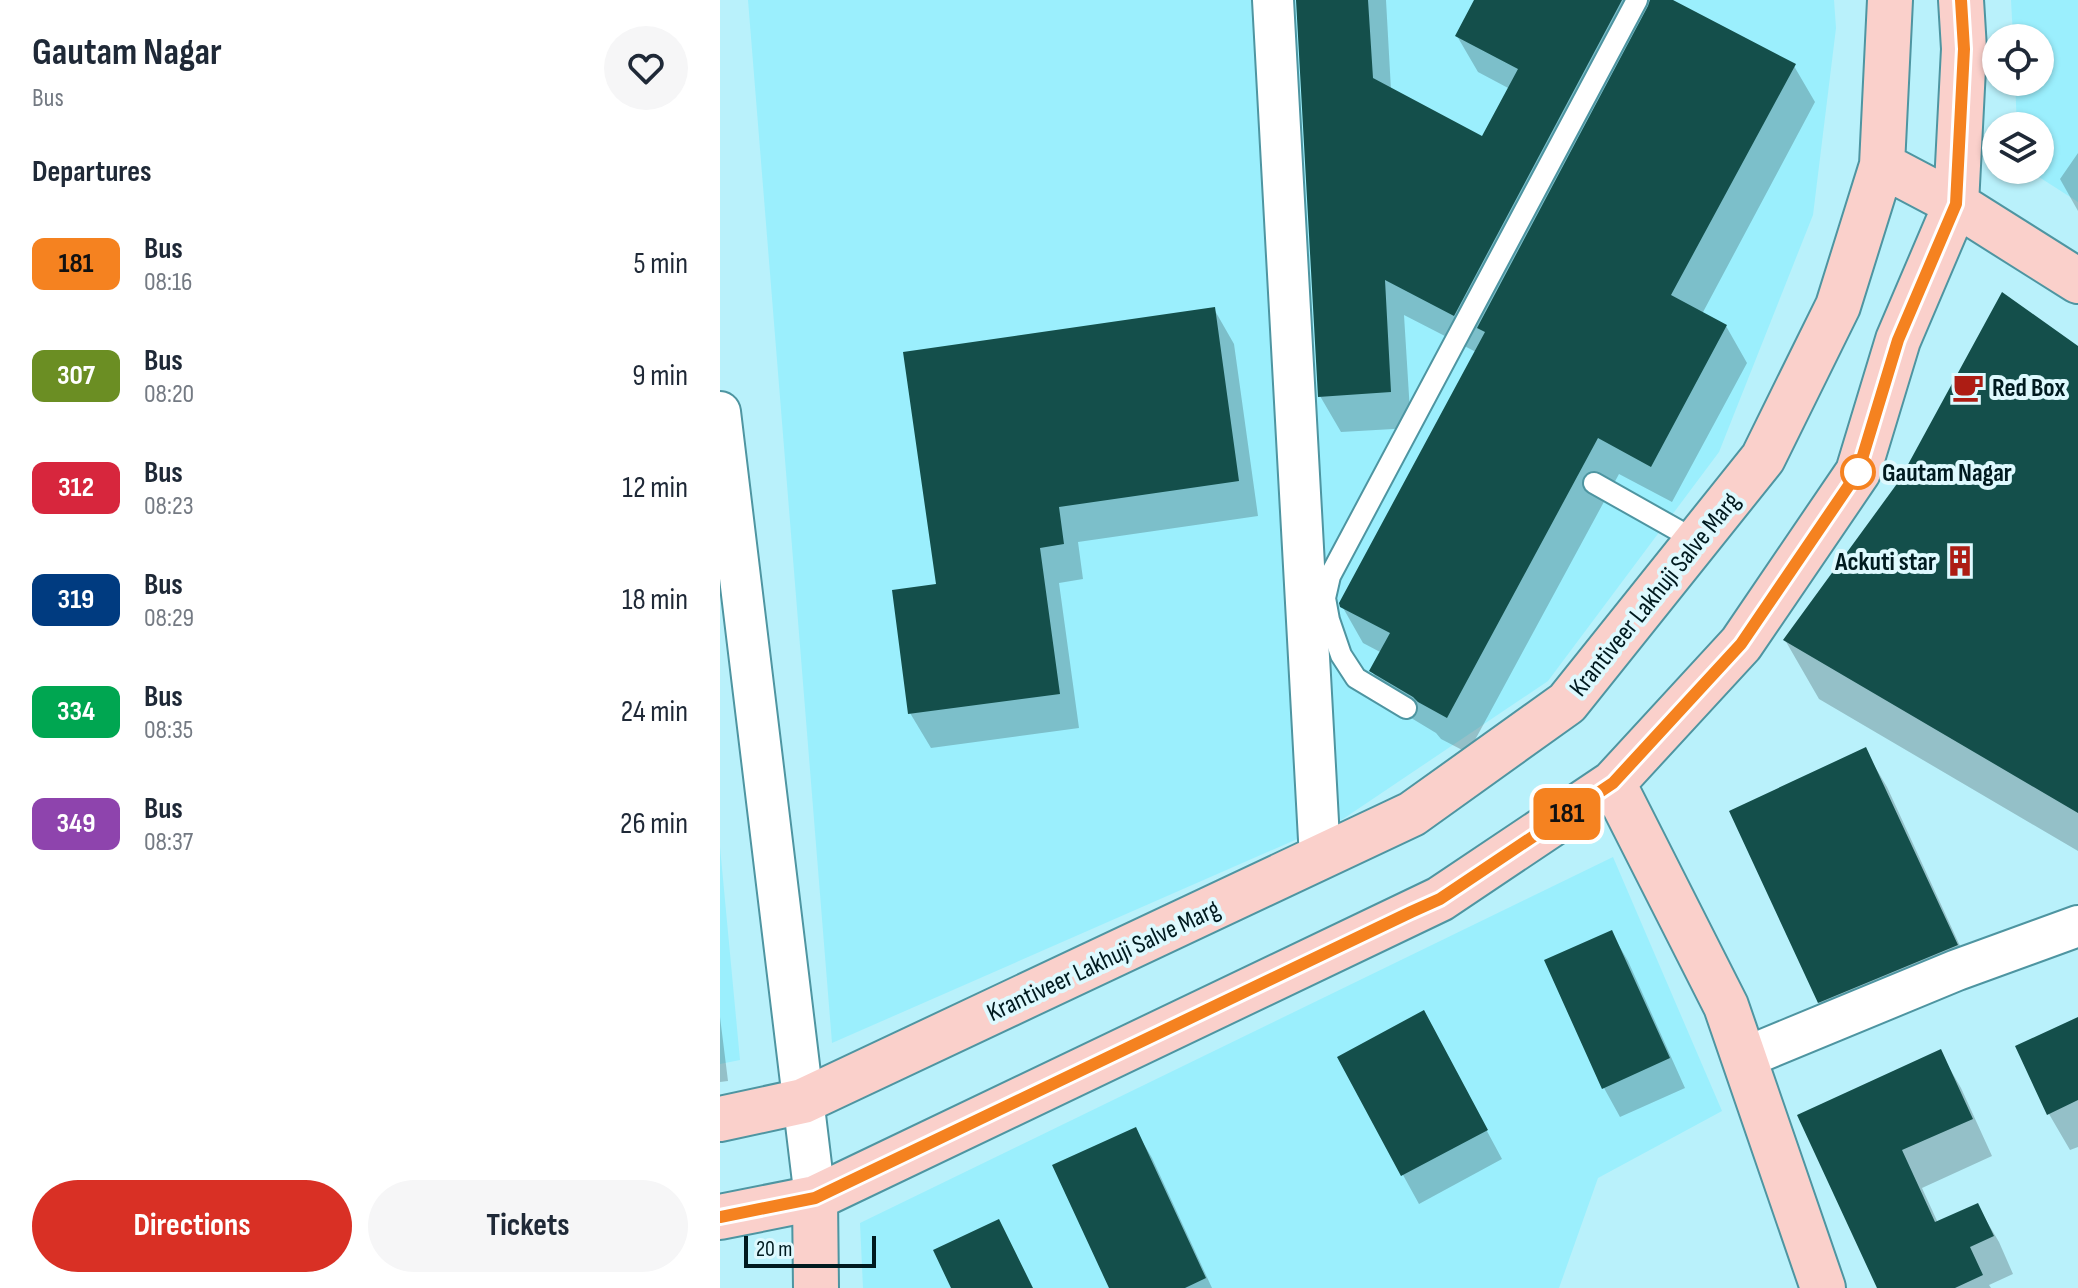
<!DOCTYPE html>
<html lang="en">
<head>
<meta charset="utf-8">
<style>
	body { margin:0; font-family:"Sofia Sans Condensed",sans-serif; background:#f6f6f7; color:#1f2937; height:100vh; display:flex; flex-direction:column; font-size:30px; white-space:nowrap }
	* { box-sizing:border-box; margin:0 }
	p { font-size:26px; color:#747a83 }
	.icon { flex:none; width:44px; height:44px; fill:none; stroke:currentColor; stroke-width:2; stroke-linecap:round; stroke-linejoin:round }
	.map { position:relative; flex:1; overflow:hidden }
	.panel { display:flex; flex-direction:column; background:#fff; width:720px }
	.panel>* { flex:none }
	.badge { padding:0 16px; border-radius:12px; font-size:28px; line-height:52px }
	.controls { position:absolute; left:1262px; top:24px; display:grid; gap:16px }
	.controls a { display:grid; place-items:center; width:72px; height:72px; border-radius:50%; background:#fff; box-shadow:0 2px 6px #0004; font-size:40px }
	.scale { position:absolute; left:24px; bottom:20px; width:132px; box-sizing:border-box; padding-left:8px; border:4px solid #001a1f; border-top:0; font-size:22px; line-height:28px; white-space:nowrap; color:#001a1f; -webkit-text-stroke:6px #def9fe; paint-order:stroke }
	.map>.badge { position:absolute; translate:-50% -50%; box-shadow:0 0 0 4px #fff }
	h2 { padding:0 32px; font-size:30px; line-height:72px }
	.round { display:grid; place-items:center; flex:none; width:84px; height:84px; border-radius:42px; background:#f6f6f7 }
	.headline { display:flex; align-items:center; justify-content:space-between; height:136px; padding:0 32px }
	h1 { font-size:38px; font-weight:700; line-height:60px }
	.cta { display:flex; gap:16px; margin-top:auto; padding:16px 32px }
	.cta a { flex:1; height:92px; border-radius:48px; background:#d93025; color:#fff; font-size:32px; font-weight:700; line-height:92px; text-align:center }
	.cta a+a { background:#f6f6f7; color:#1f2937 }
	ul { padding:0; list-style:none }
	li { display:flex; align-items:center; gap:24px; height:112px; padding:0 32px }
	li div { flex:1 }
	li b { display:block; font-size:30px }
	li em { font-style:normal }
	li .badge { min-width:88px; font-weight:700; text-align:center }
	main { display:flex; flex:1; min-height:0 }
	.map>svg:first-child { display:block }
	.built { fill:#9beffd }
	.shadow { fill:#0003 }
	.building { fill:#144f4b }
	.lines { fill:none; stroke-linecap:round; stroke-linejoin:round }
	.lane-casing { stroke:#4e95a1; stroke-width:24 }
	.street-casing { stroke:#4e95a1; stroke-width:44 }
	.secondary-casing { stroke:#4e95a1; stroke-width:48 }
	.lane { stroke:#fff; stroke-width:20 }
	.street { stroke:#fff; stroke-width:40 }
	.secondary { stroke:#fad0cb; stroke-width:44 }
	.line-casing { stroke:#fff; stroke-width:18 }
	.line { stroke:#f58220; stroke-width:12 }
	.stop-dot { fill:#fff; stroke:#f58220; stroke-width:4 }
	.labels { text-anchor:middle; stroke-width:8; stroke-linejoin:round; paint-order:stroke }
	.poi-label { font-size:26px; font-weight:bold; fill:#001a1f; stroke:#def9fe; text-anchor:start }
	.stop-label { font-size:26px; font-weight:bold; fill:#001a1f; stroke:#def9fe; text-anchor:start }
	.street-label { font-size:26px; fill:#001a1f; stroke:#def9fe }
</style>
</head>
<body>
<main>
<section class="panel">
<div class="headline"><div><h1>Gautam Nagar</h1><p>Bus</p></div><a class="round"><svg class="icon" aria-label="heart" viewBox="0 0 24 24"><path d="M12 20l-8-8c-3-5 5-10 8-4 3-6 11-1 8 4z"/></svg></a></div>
<h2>Departures</h2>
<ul>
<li><span class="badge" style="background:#f58220;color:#111">181</span><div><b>Bus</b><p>08:16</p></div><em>5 min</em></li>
<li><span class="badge" style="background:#6b8e23;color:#fff">307</span><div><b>Bus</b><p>08:20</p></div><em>9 min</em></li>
<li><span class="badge" style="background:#d7263d;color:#fff">312</span><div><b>Bus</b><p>08:23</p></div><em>12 min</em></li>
<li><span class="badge" style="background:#003b80;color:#fff">319</span><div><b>Bus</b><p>08:29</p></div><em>18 min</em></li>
<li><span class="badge" style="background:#00a651;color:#fff">334</span><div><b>Bus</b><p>08:35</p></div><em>24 min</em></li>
<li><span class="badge" style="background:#8e44ad;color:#fff">349</span><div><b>Bus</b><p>08:37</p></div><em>26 min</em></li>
</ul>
<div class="cta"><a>Directions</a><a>Tickets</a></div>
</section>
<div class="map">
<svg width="1358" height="1288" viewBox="0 0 1358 1288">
	<rect width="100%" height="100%" fill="#b9f1fb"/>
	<!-- built -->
	<path class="built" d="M 28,0 L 1114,0 L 1116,28 L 1093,215 L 999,452 L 828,681 L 623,819 L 112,1043 Z
		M 1291,0 L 1358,0 L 1358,202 L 1308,170 L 1320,170 L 1320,126 L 1297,126 L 1295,82 L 1320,82 L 1320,38 L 1293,38 Z
		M 0,847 L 20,1060 L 0,1064 Z
		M 893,857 L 1002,1111 L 878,1178 L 839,1288 L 143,1288 L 140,1223 Z"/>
	<!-- shadow -->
	<path class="shadow" d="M 578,0 L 666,0 L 671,90 L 763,139 L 790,89 L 758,72 L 737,36 L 756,0 L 949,0 L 1074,66 L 1095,102 L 982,314 L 1006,326 L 1027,363 L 952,502 L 899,474 L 748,753 L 721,739 L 716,733 L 673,707 L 652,671 L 662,653 L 643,643 L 622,606 L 756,352 L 684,315 L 691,428 L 621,432 L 600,396 Z
		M 1358,153 L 1358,211 L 1340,179 Z
		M 494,309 L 514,344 L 538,516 L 358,542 L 363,579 L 339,583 L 359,728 L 211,748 L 190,713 L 218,586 Z
		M 1358,349 L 1358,851 L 1099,699 L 1065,640 Z
		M 1145,750 L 1167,787 L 1257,983 L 1121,1039 L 1099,1002 Z
		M 891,932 L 908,961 L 965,1088 L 900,1117 L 884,1088 Z
		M 0,1017 L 8,1081 L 0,1082 Z
		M 1358,1020 L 1358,1147 L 1350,1150 L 1329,1114 Z
		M 719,1042 L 782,1159 L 699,1204 L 683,1175 Z
		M 1220,1052 L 1241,1088 L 1272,1156 L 1202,1188 L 1218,1223 L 1257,1205 L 1279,1242 L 1293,1274 L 1269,1285 L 1271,1288 L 1159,1288 L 1080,1116 Z
		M 415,1129 L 432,1158 L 492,1288 L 391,1288 Z"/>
	<!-- building -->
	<path class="building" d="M 576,0 L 648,0 L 653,78 L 762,136 L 798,69 L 735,36 L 754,0 L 902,0 L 734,316 L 665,280 L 671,392 L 598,397 Z
		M 930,0 L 953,0 L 1076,64 L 951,295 L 1007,325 L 931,467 L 878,438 L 727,718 L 698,702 L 693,697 L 649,671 L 670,633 L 620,607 L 619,603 L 765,332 L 757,328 L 928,6 Z
		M 1282,292 L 1358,346 L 1358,813 L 1063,640 L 1179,481 Z
		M 495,307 L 519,481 L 339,507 L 344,544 L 320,548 L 340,694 L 188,714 L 172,590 L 216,584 L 183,352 Z
		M 1146,747 L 1238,945 L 1098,1003 L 1009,811 Z
		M 892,930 L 950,1058 L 882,1089 L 824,960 Z
		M 704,1010 L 768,1130 L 681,1176 L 617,1057 Z
		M 1358,1017 L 1358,1100 L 1327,1115 L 1295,1046 Z
		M 1221,1049 L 1253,1119 L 1182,1150 L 1215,1222 L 1258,1203 L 1274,1236 L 1250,1247 L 1263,1275 L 1235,1288 L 1157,1288 L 1077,1115 Z
		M 416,1127 L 486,1278 L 465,1288 L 389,1288 L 332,1165 Z
		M 279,1219 L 313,1288 L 231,1288 L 213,1250 Z"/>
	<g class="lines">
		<defs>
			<path id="lane" d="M 874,483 L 977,541
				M 686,708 L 636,678 L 621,655 L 609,620 L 605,598 L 610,576 L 917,0"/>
			<path id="street" d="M 553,0 L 600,858
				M 0,412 L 95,1198
				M 1024,1058 L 1237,970 L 1358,926"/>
			<path id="secondary" d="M 1162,165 L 1236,204 L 1358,281
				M 893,783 L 1006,1006 L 1103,1288
				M 0,1119 L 83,1101 L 692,814 L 847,703 L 1043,458 L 1118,306 L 1162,165 L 1170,0
				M 95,1198 L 96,1288
				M 0,1217 L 95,1198 L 720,899 L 893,783 L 1021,644 L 1138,472 L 1178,340 L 1236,204 L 1244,49 L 1241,0"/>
		</defs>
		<!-- lane casing -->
		<use href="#lane" class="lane-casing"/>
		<!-- street casing -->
		<use href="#street" class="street-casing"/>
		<!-- secondary casing -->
		<use href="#secondary" class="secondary-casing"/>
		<!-- lane -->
		<use href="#lane" class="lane"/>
		<!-- street -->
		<use href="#street" class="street"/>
		<!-- secondary -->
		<use href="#secondary" class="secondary"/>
	</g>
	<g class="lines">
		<defs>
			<path id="line" d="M 0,1217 L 95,1198 L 691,912 L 720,899 L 893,783 L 1021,644 L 1138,472 L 1178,340 L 1236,204 L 1244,49 L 1241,0"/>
		</defs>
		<!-- line casing -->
		<use href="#line" class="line-casing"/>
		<!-- line -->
		<use href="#line" class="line"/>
	</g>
	<!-- icons -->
	<defs>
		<symbol id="cafe-bare" viewBox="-9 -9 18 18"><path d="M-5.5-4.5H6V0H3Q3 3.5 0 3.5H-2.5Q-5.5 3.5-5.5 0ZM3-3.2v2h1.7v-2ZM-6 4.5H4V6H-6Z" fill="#ad1d14" stroke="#def9fe" stroke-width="2.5" paint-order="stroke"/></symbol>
		<symbol id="building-bare" viewBox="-9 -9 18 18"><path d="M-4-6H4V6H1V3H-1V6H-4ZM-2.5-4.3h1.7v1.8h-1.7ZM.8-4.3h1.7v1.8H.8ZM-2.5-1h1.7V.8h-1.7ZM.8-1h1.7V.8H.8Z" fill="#ad1d14" stroke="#def9fe" stroke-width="2.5" paint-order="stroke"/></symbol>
	</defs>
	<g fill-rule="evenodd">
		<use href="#cafe-bare" x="1226" y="365" width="44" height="44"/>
		<use href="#building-bare" x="1218" y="539" width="44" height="44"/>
	</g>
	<!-- markers -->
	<circle class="stop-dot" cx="1138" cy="472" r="16"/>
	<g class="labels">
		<!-- poi labels -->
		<g class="poi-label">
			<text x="1272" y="396">Red Box</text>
			<text x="1216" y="570" text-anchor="end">Ackuti star</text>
		</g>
		<!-- stop labels -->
		<g class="stop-label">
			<text x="1162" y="481">Gautam Nagar</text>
		</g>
		<!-- street labels -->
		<g class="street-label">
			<text transform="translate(934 594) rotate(-51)" y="9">Krantiveer Lakhuji Salve Marg</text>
			<text transform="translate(383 960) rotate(-25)" y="9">Krantiveer Lakhuji Salve Marg</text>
		</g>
	</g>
</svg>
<div class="controls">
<a><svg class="icon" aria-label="locate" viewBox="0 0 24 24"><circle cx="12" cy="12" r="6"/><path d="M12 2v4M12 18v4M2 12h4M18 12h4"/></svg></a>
<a><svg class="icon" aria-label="layers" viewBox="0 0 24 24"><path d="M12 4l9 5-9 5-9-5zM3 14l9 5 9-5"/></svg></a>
</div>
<div class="scale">20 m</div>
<b class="badge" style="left:847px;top:814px;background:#f58220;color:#111">181</b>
</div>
</main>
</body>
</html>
